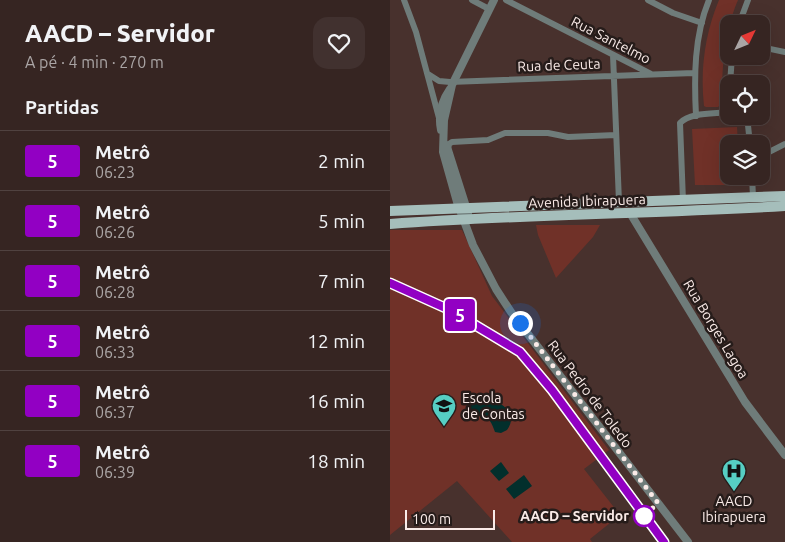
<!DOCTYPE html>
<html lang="pt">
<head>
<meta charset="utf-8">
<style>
	body { margin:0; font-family:Ubuntu,sans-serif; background:#41312f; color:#f1f3f6; height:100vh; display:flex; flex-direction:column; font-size:19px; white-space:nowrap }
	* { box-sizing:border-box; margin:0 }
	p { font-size:16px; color:#aaa5a5 }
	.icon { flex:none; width:28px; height:28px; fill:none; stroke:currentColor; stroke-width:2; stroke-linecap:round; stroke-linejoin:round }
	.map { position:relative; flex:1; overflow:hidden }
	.details { display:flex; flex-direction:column; background:#362522; width:390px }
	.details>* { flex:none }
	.badge { padding:0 10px; border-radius:4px; font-size:18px; line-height:32px }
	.needle { width:32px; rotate:47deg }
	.fabs { position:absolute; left:330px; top:15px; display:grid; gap:10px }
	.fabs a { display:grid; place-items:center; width:50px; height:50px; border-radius:10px; background:#362522; box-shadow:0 5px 20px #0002,0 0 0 1px #504240; font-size:25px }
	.scale { position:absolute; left:15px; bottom:12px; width:90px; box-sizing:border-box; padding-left:5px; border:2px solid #faebe8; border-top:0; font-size:14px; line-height:18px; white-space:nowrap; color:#faebe8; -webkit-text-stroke:4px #261c1a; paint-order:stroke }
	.you { position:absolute; width:25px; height:25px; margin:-12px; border:4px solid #fff; border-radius:50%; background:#1a73e8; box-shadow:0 0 0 8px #1a73e833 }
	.map>.badge { position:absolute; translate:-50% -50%; box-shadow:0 0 0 2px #fff }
	h2 { padding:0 25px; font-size:19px; line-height:45px }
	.round { display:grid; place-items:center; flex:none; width:52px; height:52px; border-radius:15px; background:#41312f }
	.overview { display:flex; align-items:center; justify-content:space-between; height:85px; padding:0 25px }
	h1 { font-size:24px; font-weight:800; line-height:38px }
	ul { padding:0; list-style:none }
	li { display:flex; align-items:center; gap:15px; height:60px; padding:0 25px; border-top:1px solid #504240 }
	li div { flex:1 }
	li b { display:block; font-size:19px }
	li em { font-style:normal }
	li .badge { min-width:55px; font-weight:700; text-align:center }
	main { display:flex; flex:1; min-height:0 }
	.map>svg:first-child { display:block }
	.green { fill:#703128 }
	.water { fill:#022f2c }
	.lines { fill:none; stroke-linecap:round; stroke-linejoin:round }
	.minor { stroke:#6f7c7a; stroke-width:6 }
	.tertiary { stroke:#6f7c7a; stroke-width:8 }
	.primary { stroke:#a5bebb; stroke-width:10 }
	.line-casing { stroke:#fff; stroke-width:11 }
	.line { stroke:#9200c3; stroke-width:8 }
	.walk { stroke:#faebe8; stroke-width:5; stroke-dasharray:0 9 }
	.stop-dot { fill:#fff; stroke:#9200c3; stroke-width:2.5 }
	.labels { text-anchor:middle; stroke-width:5; stroke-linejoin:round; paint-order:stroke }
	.street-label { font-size:14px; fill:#faebe8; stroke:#261c1a }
	.poi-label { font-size:14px; fill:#faebe8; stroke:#261c1a; text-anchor:start }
	.stop-label { font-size:14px; font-weight:bold; fill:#faebe8; stroke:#261c1a; text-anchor:end }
</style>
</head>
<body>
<main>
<section class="details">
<div class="overview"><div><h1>AACD – Servidor</h1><p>A pé · 4 min · 270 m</p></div><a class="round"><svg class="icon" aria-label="heart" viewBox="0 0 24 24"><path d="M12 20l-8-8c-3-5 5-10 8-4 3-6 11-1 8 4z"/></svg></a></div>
<h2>Partidas</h2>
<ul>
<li><span class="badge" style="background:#9200c3;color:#fff">5</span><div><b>Metrô</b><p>06:23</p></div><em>2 min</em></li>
<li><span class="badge" style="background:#9200c3;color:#fff">5</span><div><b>Metrô</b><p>06:26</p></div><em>5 min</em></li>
<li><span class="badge" style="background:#9200c3;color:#fff">5</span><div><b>Metrô</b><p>06:28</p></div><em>7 min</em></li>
<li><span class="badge" style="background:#9200c3;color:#fff">5</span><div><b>Metrô</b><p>06:33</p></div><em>12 min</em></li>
<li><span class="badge" style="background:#9200c3;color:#fff">5</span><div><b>Metrô</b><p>06:37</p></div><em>16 min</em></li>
<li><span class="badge" style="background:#9200c3;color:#fff">5</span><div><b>Metrô</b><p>06:39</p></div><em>18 min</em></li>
</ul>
</section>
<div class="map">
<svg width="395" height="542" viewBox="0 0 395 542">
	<rect width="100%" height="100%" fill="#48312d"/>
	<!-- green -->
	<path class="green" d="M 329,0 L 348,0 C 333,35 333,67 331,104 L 328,107 L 316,107 L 314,106 C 310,70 315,33 329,0 Z
		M 347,127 L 348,144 L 339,144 L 339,176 L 349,176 L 349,185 L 305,185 L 302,129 Z
		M 146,225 L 210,225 L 203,237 L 166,278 L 148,235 Z
		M 0,230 L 72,230 L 102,296 L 219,450 L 194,469 L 230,515 L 200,539 L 202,542 L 122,542 L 67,481 L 0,535 Z"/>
	<!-- water -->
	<path class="water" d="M 89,398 C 105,397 131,411 117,430 L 111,433 L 105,432 C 101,421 98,413 84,417 C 76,411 80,401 89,398 Z
		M 111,462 L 119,473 L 109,481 L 100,471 Z
		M 134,475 L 142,486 L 124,499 L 116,489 Z"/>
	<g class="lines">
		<!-- minor -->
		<path class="minor" d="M 14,0 L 26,32 L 49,118
			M 82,0 L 99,9
			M 116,0 L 261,74
			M 258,0 L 283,13 L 312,23
			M 349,24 L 358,0
			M 371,47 L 395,52
			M 223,55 L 229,202
			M 38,74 L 49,81 L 60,82 L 304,73
			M 340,84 L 342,56
			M 306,116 C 304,77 304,36 319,0
			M 357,116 L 360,144
			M 58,150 L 59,144 L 62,142 L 98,140 L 115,133 L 158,133 L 178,137 L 226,135
			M 371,156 L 395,144
			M 362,176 L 363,197
			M 293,201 L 290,123 C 300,112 325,114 339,112"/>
		<!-- tertiary -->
		<path class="tertiary" d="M 104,0 L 62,85 L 54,120 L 53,152 L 67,202 L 83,245 L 106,289 L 121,312 L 298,542
			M 51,130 C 48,115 51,102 60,89
			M 54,143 L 58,150 L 78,213
			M 240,213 L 355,402 L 395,455"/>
		<!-- primary -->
		<path class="primary" d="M 0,211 L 395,196
			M 0,224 C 132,214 263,214 395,206"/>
	</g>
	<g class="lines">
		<defs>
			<path id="line" d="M 0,283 L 60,310 L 130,352 L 162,390 L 274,542"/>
		</defs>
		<!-- line casing -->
		<use href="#line" class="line-casing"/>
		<!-- line -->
		<use href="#line" class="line"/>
		<!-- walk -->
		<path class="walk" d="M 130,323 L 268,503 L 254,516"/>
	</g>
	<!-- icons -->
	<defs>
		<symbol id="university-pin" viewBox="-11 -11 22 30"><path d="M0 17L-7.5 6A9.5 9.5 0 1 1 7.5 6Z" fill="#56cec3" stroke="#261c1a"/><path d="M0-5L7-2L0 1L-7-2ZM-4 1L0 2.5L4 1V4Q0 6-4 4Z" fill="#111"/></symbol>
		<symbol id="hospital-pin" viewBox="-11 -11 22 30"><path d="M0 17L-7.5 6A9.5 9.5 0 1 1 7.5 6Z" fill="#56cec3" stroke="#261c1a"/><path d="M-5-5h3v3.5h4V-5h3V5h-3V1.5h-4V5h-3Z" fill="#111"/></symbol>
	</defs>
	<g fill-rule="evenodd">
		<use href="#university-pin" x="40" y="392" width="28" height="38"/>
		<use href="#hospital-pin" x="330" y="457" width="28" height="38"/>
	</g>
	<!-- markers -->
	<circle class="stop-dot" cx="254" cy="516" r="10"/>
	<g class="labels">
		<!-- street labels -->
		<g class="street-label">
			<text transform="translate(221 40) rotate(27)" y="5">Rua Santelmo</text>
			<text transform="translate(169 65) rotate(-2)" y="5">Rua de Ceuta</text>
			<text transform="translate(197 201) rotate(-2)" y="5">Avenida Ibirapuera</text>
			<text transform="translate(326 329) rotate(59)" y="5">Rua Borges Lagoa</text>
			<text transform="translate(200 394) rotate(53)" y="5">Rua Pedro de Toledo</text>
		</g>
		<!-- poi labels -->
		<g class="poi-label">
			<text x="72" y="403">Escola<tspan x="72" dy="16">de Contas</tspan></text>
			<text x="344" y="506" text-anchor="middle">AACD<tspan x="344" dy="16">Ibirapuera</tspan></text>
		</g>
		<!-- stop labels -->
		<g class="stop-label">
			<text x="239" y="521">AACD – Servidor</text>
		</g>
	</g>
</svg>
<div class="fabs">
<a><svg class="needle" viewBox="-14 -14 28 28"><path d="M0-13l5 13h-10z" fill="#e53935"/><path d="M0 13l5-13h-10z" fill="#aaa5a5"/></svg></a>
<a><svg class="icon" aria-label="locate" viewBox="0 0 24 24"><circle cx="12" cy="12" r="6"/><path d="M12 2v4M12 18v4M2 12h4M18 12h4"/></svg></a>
<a><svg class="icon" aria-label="layers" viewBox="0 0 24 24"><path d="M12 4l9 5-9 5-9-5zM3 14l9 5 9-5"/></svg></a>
</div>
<div class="scale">100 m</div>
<div class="you" style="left:130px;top:323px"></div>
<b class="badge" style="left:70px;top:315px;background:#9200c3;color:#fff">5</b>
</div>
</main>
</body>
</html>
